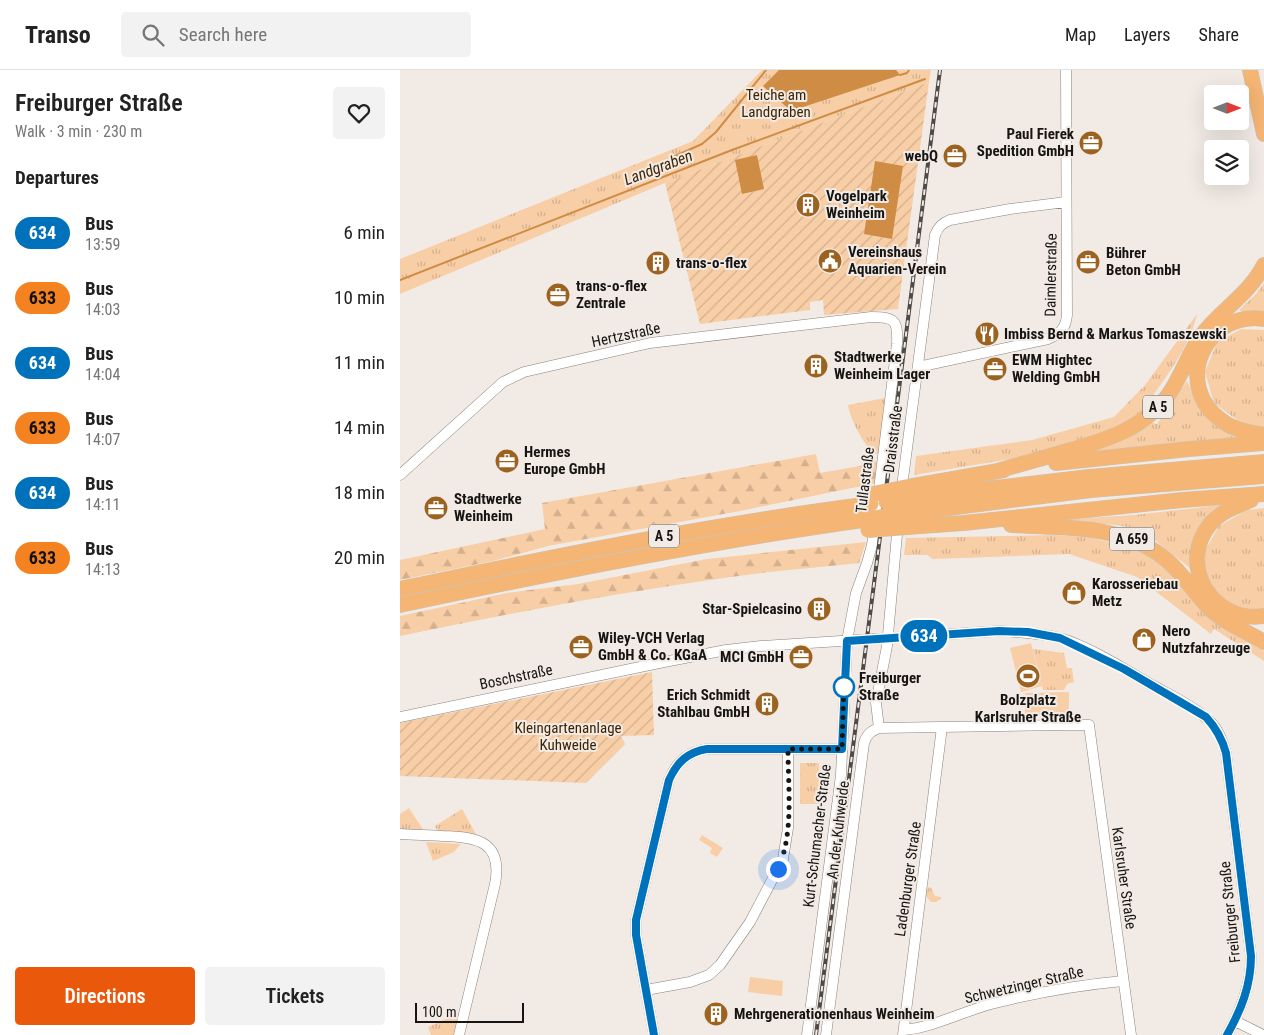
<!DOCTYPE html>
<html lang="en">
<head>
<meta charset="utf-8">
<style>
	body { margin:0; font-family:"Roboto Condensed",sans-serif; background:#f2f2f2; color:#222; height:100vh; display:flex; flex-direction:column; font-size:19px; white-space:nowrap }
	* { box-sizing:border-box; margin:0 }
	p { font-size:16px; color:#767676 }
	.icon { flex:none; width:28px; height:28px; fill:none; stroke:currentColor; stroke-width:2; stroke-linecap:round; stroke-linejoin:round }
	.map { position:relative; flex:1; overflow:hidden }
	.drawer { display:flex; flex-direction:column; background:#fff; width:400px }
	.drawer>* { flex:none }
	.badge { padding:0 10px; border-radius:16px; font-size:18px; line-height:32px }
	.needle { width:32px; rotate:90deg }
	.fabs { position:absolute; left:804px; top:15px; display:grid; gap:10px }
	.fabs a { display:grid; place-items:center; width:45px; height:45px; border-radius:5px; background:#fff; box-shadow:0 5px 20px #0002; font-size:25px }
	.scale { position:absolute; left:15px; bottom:12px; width:109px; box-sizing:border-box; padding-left:5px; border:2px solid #171513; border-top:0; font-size:14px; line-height:18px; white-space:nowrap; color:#171513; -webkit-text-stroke:4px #f2ebe5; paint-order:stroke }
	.you { position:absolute; width:25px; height:25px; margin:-12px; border:4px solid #fff; border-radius:50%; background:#1a73e8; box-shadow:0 0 0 8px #1a73e833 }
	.map>.badge { position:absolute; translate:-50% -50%; box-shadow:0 0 0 2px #fff }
	h2 { padding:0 15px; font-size:19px; line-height:45px }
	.round { display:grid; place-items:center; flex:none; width:52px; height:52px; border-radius:5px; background:#f2f2f2 }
	.headline { display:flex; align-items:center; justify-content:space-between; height:85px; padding:0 15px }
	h1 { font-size:24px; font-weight:600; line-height:38px }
	.primary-button { display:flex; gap:10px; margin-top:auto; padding:10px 15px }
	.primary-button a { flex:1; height:58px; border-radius:5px; background:#ea580c; color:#fff; font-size:20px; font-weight:600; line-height:58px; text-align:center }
	.primary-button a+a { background:#f2f2f2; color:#222 }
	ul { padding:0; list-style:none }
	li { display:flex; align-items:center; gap:15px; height:65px; padding:0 15px }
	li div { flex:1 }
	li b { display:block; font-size:19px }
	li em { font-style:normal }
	li .badge { min-width:55px; font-weight:700; text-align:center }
	header { display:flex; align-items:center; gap:30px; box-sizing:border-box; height:70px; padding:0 25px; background:#fff; border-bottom:1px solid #e0e0e0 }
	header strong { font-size:24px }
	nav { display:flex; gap:28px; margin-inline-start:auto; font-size:18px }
	.search { width:350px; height:45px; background:#f2f2f2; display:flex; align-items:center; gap:12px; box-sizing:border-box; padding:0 18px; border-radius:5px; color:#767676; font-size:19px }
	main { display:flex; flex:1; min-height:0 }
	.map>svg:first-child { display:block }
	.grass { fill:url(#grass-tufts) }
	.forest { fill:url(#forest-firs) }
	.garden { fill:url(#garden-furrows) }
	.pitch { fill:#f8cea6 }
	.water { fill:#ce8c44 }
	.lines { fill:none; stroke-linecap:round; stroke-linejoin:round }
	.stream { stroke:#ce8c44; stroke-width:2 }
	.minor-casing { stroke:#89837d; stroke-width:11 }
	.highway-casing { stroke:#c7c7c6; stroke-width:16 }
	.minor { stroke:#fff; stroke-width:10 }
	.highway { stroke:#f4b575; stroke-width:15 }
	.rail-casing { stroke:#4d4a47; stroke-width:4 }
	.rail { stroke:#f2ebe5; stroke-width:2; stroke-dasharray:5.5; stroke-linecap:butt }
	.highway-bridge-casing { stroke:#c7c7c6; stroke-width:16; stroke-linecap:butt }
	.highway-bridge { stroke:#f4b575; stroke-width:15 }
	.line-casing { stroke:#fff; stroke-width:11 }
	.line { stroke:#0072bc; stroke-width:8 }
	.walk { stroke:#171513; stroke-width:5; stroke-dasharray:0 9 }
	.stop-dot { fill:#fff; stroke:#0072bc; stroke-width:2.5 }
	.labels { text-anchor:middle; stroke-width:4; stroke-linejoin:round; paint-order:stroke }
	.shield { fill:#f2ebe5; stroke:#595552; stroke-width:1 }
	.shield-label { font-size:14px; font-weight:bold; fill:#171513 }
	.park-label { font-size:15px; fill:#3e2303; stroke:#f2ebe5 }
	.poi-label { font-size:15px; font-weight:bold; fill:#171513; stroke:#f2ebe5; text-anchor:start }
	.street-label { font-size:15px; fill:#171513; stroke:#f2ebe5 }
	.stop-label { font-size:15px; font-weight:bold; fill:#171513; stroke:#f2ebe5; text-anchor:start }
	.water-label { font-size:16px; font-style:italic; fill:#402505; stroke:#f2ebe5 }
</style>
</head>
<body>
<header>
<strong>Transo</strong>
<div class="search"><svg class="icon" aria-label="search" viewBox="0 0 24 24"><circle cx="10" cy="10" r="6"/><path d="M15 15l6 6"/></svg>Search here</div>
<nav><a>Map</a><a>Layers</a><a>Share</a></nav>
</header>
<main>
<section class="drawer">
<div class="headline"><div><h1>Freiburger Straße</h1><p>Walk · 3 min · 230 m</p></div><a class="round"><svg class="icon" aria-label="heart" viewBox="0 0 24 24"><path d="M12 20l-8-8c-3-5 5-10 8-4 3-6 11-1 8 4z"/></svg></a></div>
<h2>Departures</h2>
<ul>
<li><span class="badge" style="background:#0072bc;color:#fff">634</span><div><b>Bus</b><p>13:59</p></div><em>6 min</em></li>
<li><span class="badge" style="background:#f58220;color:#111">633</span><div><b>Bus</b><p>14:03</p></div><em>10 min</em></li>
<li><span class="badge" style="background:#0072bc;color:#fff">634</span><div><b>Bus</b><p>14:04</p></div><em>11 min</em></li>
<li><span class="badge" style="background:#f58220;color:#111">633</span><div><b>Bus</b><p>14:07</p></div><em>14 min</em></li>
<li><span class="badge" style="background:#0072bc;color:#fff">634</span><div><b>Bus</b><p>14:11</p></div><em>18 min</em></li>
<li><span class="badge" style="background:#f58220;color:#111">633</span><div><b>Bus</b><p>14:13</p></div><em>20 min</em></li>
</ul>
<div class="primary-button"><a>Directions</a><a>Tickets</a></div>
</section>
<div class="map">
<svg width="864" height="965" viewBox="0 0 864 965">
	<defs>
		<pattern id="grass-tufts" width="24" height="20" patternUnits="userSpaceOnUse" patternTransform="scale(1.25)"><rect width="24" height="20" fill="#f8cea6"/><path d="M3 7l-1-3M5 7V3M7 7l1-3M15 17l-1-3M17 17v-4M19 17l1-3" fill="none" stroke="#d4b08e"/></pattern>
		<pattern id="forest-firs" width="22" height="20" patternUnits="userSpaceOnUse" patternTransform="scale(1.25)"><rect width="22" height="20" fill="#f8cea6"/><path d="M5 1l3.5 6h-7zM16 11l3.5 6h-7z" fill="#d4b08e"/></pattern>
		<pattern id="garden-furrows" width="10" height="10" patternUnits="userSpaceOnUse" patternTransform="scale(1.25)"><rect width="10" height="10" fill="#f8cea6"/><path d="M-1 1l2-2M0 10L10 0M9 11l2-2" fill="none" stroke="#d4b08e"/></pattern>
	</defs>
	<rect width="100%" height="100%" fill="#f2ebe5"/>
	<!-- grass -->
	<path class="grass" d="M 362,0 L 531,0 L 529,12 L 265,113 L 0,224 L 0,189 L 293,71 Z
		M 864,213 L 864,243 L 845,244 L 839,240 L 856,224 Z
		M 797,244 C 789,281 757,319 736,349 L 757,354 L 787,311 L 797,333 L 806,347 L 842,370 L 668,385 L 711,362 L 617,388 L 514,405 L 516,386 L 632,370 L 714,347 L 745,315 Z
		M 841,259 L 864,260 L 864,358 L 840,352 L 814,333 L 805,302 L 817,272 Z
		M 485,328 L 479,383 L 475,384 C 464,376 450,349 448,335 Z
		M 830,434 L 804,453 L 793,468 L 791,499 L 756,471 L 728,457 L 707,454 L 627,452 L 734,445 Z
		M 864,438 L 864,539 L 841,539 L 820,528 L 806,505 L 803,484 L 819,456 L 847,440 Z
		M 656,465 L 693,468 L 744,481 L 764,495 L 853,574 L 864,581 L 864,591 L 814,559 L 811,564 L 737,507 L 669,484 L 533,489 L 527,485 L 504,485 L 506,468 Z
		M 633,579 L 664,583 L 667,598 L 672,598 L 674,612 L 667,614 L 664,620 L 643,620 Z
		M 400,693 L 419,693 L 420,734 L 400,734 Z
		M 9,738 L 24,761 L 0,760 L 0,744 Z
		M 62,739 L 76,764 L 38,762 L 35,756 Z
		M 302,765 L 323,778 L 317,787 L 310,783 L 312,778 L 299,770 Z
		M 26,772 L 61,774 L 54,782 L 33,791 Z
		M 529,817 L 531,818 L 535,826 L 541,827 L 541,829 L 536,832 L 531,832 L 526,826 L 525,822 Z
		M 59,943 L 60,943 L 55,965 L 31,965 L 28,957 Z"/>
	<!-- forest -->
	<path class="forest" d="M 416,384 L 420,403 L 465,395 L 466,389 L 478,392 L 476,413 L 340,441 L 148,476 L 93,491 L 0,510 L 0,490 L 145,459 L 142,433 Z
		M 466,472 L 459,493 C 414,498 369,501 324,508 C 215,523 107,544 0,566 L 0,546 L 107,523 L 178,514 L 307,489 Z"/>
	<!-- garden -->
	<path class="garden" d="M 529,12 L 498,239 L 424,245 L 423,230 L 410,232 L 410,240 L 300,254 L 265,113 Z
		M 252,602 L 254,665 L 221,666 L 225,674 L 186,713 L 0,706 L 0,653 Z"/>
	<!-- pitch -->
	<path class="pitch" d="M 631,573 L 642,616 L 621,622 L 610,578 Z
		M 669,622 L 669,645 L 625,645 L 625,623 Z
		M 350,907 L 383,911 L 382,926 L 348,922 Z"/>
	<!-- water -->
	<path class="water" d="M 379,0 L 496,0 L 500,5 L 391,41 L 363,16 Z
		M 357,85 L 364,119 L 342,124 L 335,90 Z
		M 475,91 L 503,96 L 492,169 L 464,164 Z"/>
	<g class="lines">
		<!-- stream -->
		<path class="stream" d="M 500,5 L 507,3 L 509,0
			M 273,87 L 302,74 L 316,62 L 366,0
			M 0,210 L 332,80 L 525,9"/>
		<defs>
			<path id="minor" d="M 518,297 L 648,269 C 660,264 666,258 667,245 L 666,0
				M 0,405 L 103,312 L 124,302 L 250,273 L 471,247 C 495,247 498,250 497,274 L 472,475 L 467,493 L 456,523 L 447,571 L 441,705 L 407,965
				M 501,424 L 535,165 C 538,157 542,153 550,150 L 610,139 L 666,132
				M 0,647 L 264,592 L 326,580 L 361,576 L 599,561 C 619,562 640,563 660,568 C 688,576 726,600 752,615 C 770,625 790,634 805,647 C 817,656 822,669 826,683 L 851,886 C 851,915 841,940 827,965
				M 479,658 L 476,633 L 487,576 L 498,453
				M 0,764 C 14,765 29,765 43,766 C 78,767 103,772 95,814 L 59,965
				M 246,920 L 290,912 L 309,905 L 320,895 L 350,852 L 383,789 L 388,758 L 388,679
				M 835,951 L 863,965
				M 504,960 C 534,957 562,942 591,934 C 634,923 679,915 723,911
				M 254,965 L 236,865 L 236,850 L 269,710 C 276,692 288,682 307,679 L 441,679
				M 426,965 L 464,673 C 467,664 471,661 479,658 L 662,655 L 689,655 L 731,965
				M 503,965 L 542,657"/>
			<path id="highway" d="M 850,0 L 864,64
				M 864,249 C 805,240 772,315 821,350 C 833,360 849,362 864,365
				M 656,393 L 789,379 L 864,373
				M 594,402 C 617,395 640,389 664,382 C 702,371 740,361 766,328 C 781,309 787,285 801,266 C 821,239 847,227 864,195
				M 513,416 L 604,400
				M 511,428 L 689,407 L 864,392
				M 851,430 C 837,436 822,441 811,453 C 776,494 812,554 864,546
				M 509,443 L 691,420 L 864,406
				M 611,455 C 659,458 714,454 756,482 C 778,496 791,519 809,538 C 824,553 846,561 864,572
				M 507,457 L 564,453 L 782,430 L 864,424
				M 0,519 C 156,486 313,454 471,434
				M 0,535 C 156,502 312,471 470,449"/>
		</defs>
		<!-- minor casing -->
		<use href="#minor" class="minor-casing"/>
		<!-- highway casing -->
		<use href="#highway" class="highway-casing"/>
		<!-- minor -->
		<use href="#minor" class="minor"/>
		<!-- highway -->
		<use href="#highway" class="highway"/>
		<defs>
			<path id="rail" d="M 416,965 L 540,0"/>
		</defs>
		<!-- rail casing -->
		<use href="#rail" class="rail-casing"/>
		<!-- rail -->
		<use href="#rail" class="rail"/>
		<defs>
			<path id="highway-bridge" d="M 473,424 L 513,416
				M 486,432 L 511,428
				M 470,449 L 509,443
				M 468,460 L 507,457"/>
		</defs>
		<!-- highway-bridge casing -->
		<use href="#highway-bridge" class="highway-bridge-casing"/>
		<!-- highway-bridge -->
		<use href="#highway-bridge" class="highway-bridge"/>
	</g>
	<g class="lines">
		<defs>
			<path id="line" d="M 254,965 L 236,865 L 236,850 L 269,710 C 277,692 288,682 307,679 L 442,679 L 447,571 L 599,561 L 628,562 L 660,568 L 724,599 L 806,647 C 816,658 822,668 826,683 L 851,886 C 851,916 841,940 827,965"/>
		</defs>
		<!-- line casing -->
		<use href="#line" class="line-casing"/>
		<!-- line -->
		<use href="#line" class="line"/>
		<!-- walk -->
		<path class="walk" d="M 378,799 C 394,763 388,718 388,679 L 442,679 L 444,611 L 444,617"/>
	</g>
	<!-- icons -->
	<defs>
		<symbol id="office-disc" viewBox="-11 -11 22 22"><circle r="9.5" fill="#9c6320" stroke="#f2ebe5"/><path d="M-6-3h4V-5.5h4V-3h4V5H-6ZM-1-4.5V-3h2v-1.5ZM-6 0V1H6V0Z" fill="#fff"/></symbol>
		<symbol id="building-disc" viewBox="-11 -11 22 22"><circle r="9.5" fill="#9c6320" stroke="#f2ebe5"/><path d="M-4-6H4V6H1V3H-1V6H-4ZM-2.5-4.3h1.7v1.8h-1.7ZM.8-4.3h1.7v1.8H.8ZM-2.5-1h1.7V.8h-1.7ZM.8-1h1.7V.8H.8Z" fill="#fff"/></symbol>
		<symbol id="civic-disc" viewBox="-11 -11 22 22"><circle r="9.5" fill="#9c6320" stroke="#f2ebe5"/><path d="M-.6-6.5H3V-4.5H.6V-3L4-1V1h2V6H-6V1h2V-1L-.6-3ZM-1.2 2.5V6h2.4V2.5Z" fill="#fff"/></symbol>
		<symbol id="restaurant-disc" viewBox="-11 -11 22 22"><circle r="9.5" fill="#9c6320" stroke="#f2ebe5"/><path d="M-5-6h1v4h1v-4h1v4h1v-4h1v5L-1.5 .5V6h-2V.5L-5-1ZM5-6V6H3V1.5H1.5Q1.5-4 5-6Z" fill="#fff"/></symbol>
		<symbol id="shop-disc" viewBox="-11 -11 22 22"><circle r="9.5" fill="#9c6320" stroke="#f2ebe5"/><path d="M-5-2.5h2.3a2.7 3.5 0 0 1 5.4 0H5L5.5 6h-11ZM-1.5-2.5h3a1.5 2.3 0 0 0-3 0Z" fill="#fff"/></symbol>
		<symbol id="stadium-disc" viewBox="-11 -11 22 22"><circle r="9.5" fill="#9c6320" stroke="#f2ebe5"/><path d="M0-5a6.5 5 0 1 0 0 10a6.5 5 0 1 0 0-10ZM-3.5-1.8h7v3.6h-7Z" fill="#fff"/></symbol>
	</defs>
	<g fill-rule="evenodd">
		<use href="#office-disc" x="677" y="59" width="28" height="28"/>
		<use href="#office-disc" x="541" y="72" width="28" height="28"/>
		<use href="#building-disc" x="394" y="121" width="28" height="28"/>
		<use href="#civic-disc" x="416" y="177" width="28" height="28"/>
		<use href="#office-disc" x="674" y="178" width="28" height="28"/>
		<use href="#building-disc" x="244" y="179" width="28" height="28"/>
		<use href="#office-disc" x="144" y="211" width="28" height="28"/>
		<use href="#restaurant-disc" x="573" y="250" width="28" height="28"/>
		<use href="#building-disc" x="402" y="282" width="28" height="28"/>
		<use href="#office-disc" x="581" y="285" width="28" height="28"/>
		<use href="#office-disc" x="93" y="377" width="28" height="28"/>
		<use href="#office-disc" x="22" y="424" width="28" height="28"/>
		<use href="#shop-disc" x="660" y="509" width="28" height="28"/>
		<use href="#building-disc" x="405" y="525" width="28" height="28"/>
		<use href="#shop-disc" x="730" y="556" width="28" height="28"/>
		<use href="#office-disc" x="167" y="563" width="28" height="28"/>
		<use href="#office-disc" x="387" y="573" width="28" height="28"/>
		<use href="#stadium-disc" x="614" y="592" width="28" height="28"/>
		<use href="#building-disc" x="353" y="620" width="28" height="28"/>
		<use href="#building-disc" x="302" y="930" width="28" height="28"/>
	</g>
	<!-- markers -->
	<circle class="stop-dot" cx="444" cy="617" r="10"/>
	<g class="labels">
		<!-- shield labels -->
		<g class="shield">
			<rect x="743" y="325.5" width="30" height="23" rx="4"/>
			<rect x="249" y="454.5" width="30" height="23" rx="4"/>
			<rect x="709.5" y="457.5" width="45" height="23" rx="4"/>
		</g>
		<g class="shield-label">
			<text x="758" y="342">A 5</text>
			<text x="264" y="471">A 5</text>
			<text x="732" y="474">A 659</text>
		</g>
		<!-- park labels -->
		<g class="park-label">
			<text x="376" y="30">Teiche am<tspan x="376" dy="17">Landgraben</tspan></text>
			<text x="168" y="663">Kleingartenanlage<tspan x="168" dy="17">Kuhweide</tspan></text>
		</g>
		<!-- poi labels -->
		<g class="poi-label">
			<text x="674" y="69" text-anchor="end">Paul Fierek<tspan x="674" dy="17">Spedition GmbH</tspan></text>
			<text x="538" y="91" text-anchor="end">webQ</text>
			<text x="426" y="131">Vogelpark<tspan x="426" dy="17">Weinheim</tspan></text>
			<text x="448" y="187">Vereinshaus<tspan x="448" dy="17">Aquarien-Verein</tspan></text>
			<text x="706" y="188">Bührer<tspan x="706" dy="17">Beton GmbH</tspan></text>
			<text x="276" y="198">trans-o-flex</text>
			<text x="176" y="221">trans-o-flex<tspan x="176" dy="17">Zentrale</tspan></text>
			<text x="604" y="269">Imbiss Bernd &amp; Markus Tomaszewski</text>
			<text x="434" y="292">Stadtwerke<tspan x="434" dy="17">Weinheim Lager</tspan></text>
			<text x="612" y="295">EWM Hightec<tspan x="612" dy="17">Welding GmbH</tspan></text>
			<text x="124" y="387">Hermes<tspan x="124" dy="17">Europe GmbH</tspan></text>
			<text x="54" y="434">Stadtwerke<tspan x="54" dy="17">Weinheim</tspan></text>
			<text x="692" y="519">Karosseriebau<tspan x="692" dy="17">Metz</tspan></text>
			<text x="402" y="544" text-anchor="end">Star-Spielcasino</text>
			<text x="762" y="566">Nero<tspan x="762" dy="17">Nutzfahrzeuge</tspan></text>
			<text x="198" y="573">Wiley-VCH Verlag<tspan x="198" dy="17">GmbH &amp; Co. KGaA</tspan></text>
			<text x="384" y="592" text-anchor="end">MCI GmbH</text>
			<text x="350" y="630" text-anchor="end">Erich Schmidt<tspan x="350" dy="17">Stahlbau GmbH</tspan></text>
			<text x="628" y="635" text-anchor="middle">Bolzplatz<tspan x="628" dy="17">Karlsruher Straße</tspan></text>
			<text x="334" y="949">Mehrgenerationenhaus Weinheim</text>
		</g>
		<!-- street labels -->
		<g class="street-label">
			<text transform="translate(651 205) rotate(-89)" y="5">Daimlerstraße</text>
			<text transform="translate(226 265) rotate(-12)" y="5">Hertzstraße</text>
			<text transform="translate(493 369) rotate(-83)" y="5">Draisstraße</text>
			<text transform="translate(465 410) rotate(-83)" y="5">Tullastraße</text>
			<text transform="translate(116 607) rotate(-12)" y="5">Boschstraße</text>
			<text transform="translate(438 760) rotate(-83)" y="5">An der Kuhweide</text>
			<text transform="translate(417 766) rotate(-83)" y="5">Kurt-Schumacher-Straße</text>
			<text transform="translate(724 808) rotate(82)" y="5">Karlsruher Straße</text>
			<text transform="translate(508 809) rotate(-82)" y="5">Ladenburger Straße</text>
			<text transform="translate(830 842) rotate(-96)" y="5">Freiburger Straße</text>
			<text transform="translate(624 915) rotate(-13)" y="5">Schwetzinger Straße</text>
		</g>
		<!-- stop labels -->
		<g class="stop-label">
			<text x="459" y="613">Freiburger<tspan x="459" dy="17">Straße</tspan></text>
		</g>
		<!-- water labels -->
		<g class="water-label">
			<text transform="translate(258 97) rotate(-21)" y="6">Landgraben</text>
		</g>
	</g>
</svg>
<div class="fabs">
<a><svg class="needle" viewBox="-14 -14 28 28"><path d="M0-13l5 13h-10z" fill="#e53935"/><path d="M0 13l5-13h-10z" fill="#767676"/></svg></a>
<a><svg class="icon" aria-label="layers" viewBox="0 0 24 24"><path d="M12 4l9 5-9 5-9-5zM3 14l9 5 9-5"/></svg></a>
</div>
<div class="scale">100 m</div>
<div class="you" style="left:378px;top:799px"></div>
<b class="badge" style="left:524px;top:566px;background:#0072bc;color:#fff">634</b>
</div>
</main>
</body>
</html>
